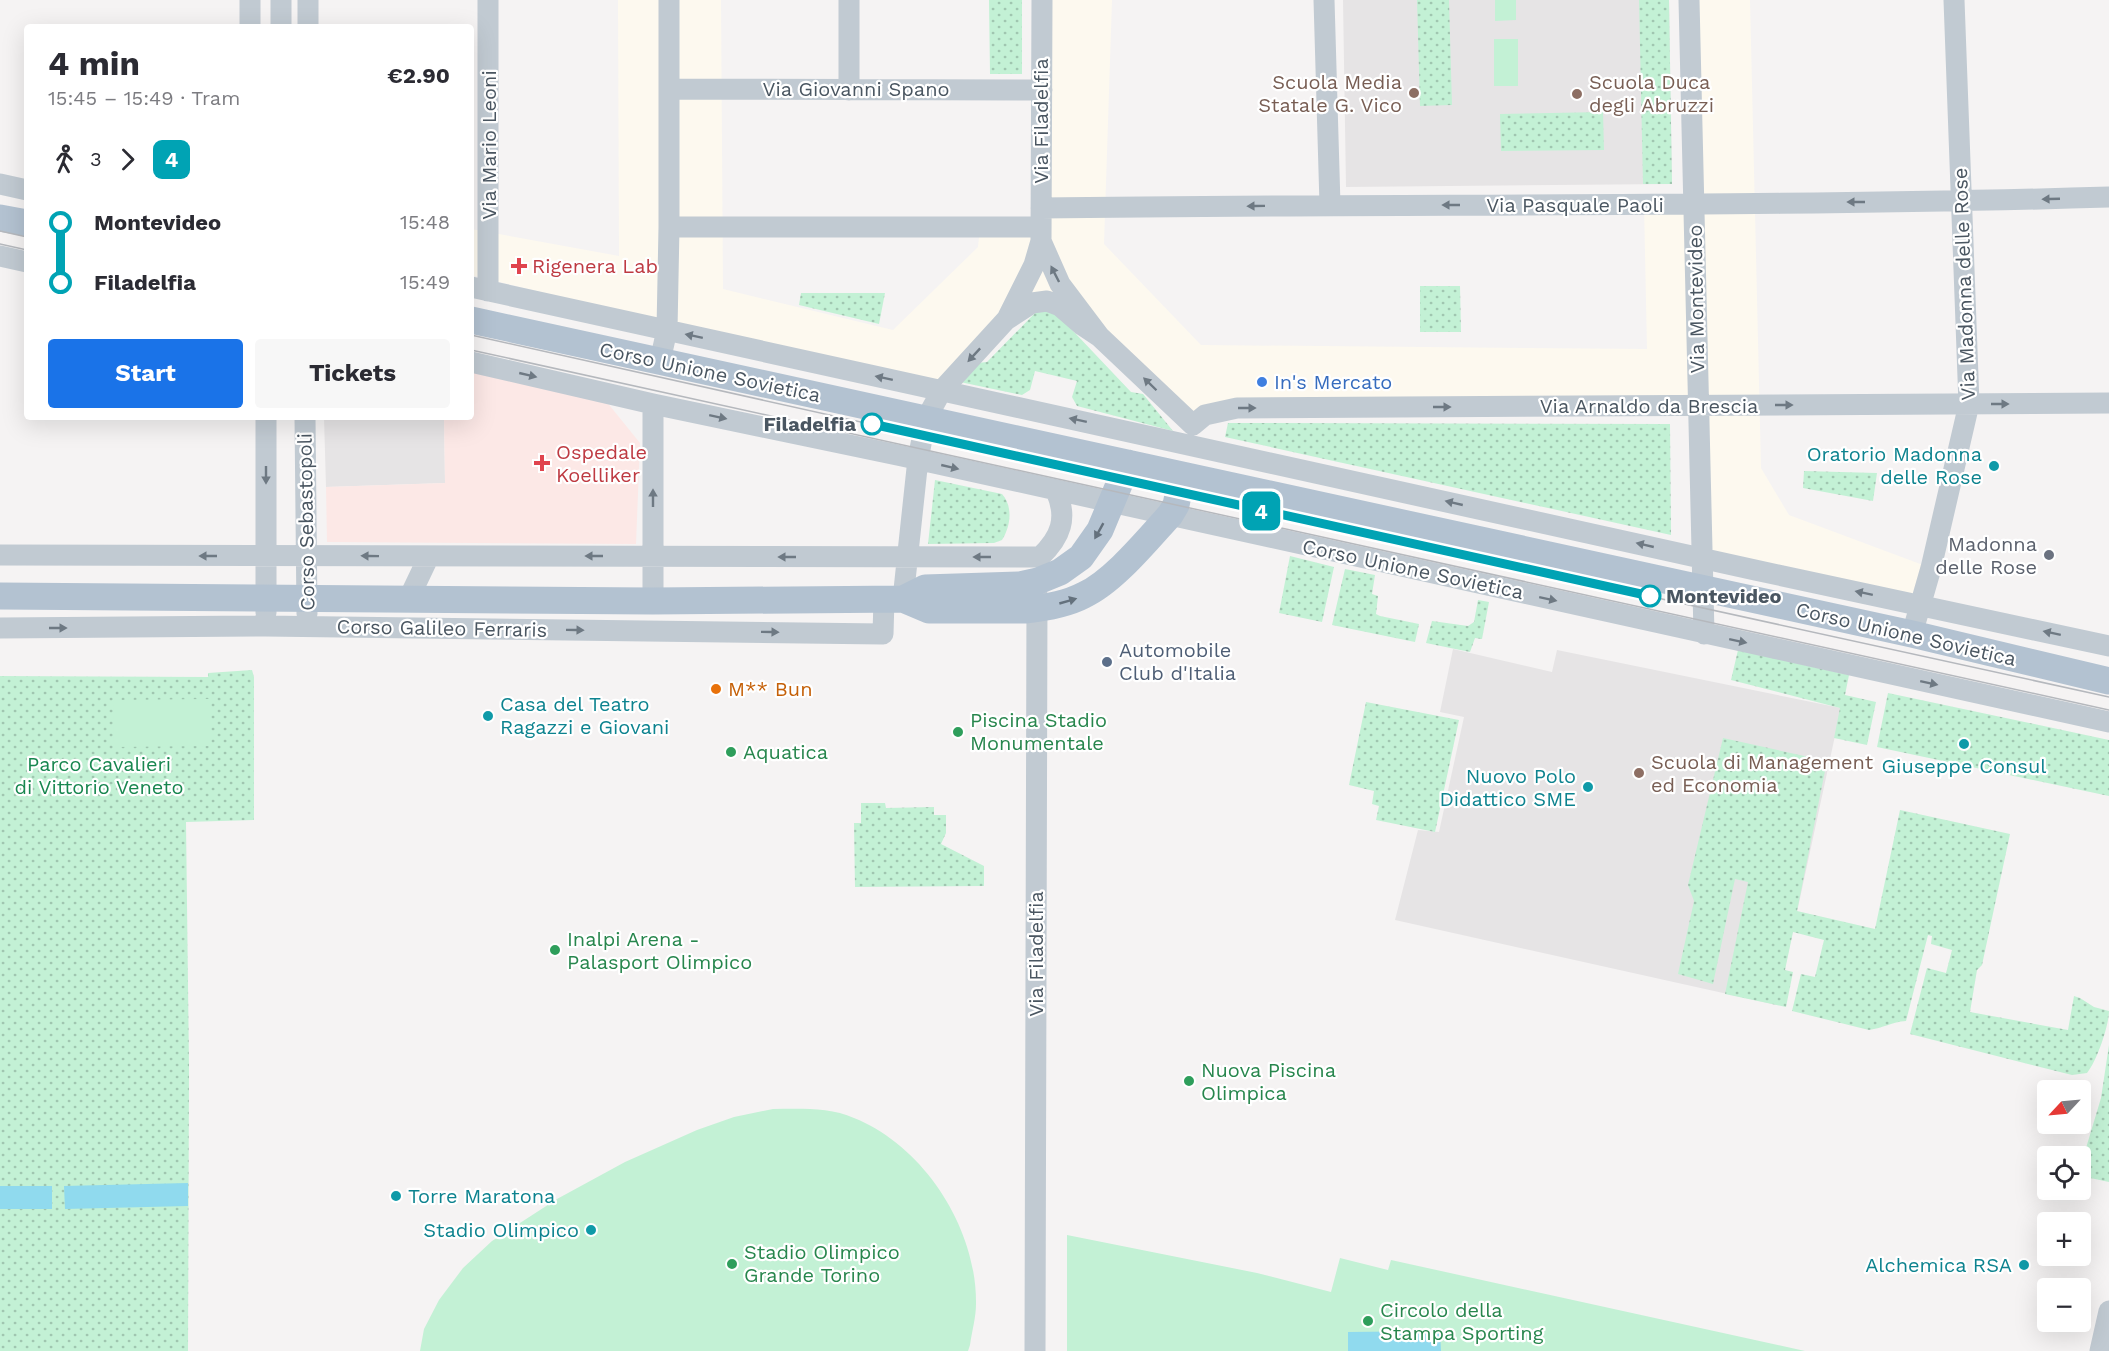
<!DOCTYPE html>
<html lang="en">
<head>
<meta charset="utf-8">
<style>
	body { margin:0; font-family:"Work Sans",sans-serif; background:#f7f7f7; color:#2b2b33; height:100vh; display:flex; flex-direction:column; font-size:22px; white-space:nowrap }
	* { box-sizing:border-box; margin:0 }
	p { font-size:20px; color:#7c7c81 }
	.icon { flex:none; width:33px; height:33px; fill:none; stroke:currentColor; stroke-width:2; stroke-linecap:round; stroke-linejoin:round }
	.map { position:relative; flex:1; overflow:hidden }
	.sheet { position:absolute; left:24px; top:24px; width:450px; height:396px; display:flex; flex-direction:column; background:#fff; border-radius:6px; box-shadow:0 6px 24px #0002 }
	.sheet>* { flex:none }
	.badge { padding:0 12px; border-radius:9px; font-size:21px; line-height:39px }
	.needle { width:39px; rotate:244deg }
	.fabs { position:absolute; left:2037px; top:1080px; display:grid; gap:12px }
	.fabs a { display:grid; place-items:center; width:54px; height:54px; border-radius:6px; background:#fff; box-shadow:0 6px 24px #0002; font-size:30px }
	.map>.badge { position:absolute; translate:-50% -50%; box-shadow:0 0 0 3px #fff }
	.legs { display:flex; align-items:center; gap:9px; height:66px; padding:0 24px; font-size:20px }
	.legs p { margin-inline-start:auto }
	.summary { display:flex; align-items:center; justify-content:space-between; height:102px; padding:0 24px }
	h1 { font-size:33px; font-weight:700; line-height:45px }
	.cta { display:flex; gap:12px; margin-top:auto; padding:12px 24px }
	.cta a { flex:1; height:69px; border-radius:6px; background:#1a73e8; color:#fff; font-size:24px; font-weight:700; line-height:69px; text-align:center }
	.cta a+a { background:#f7f7f7; color:#2b2b33 }
	ul { padding:0 24px; list-style:none }
	li { display:flex; align-items:center; gap:21px; height:60px; font-size:22px }
	li i { display:grid; place-items:center; width:9px; height:100%; margin:0 8px; background:currentColor }
	li i::after { content:''; width:15px; height:15px; margin:-8px; border:4px solid; border-radius:50%; background:#fff }
	li p { margin-inline-start:auto }
	li:first-child i { background:linear-gradient(#0000 50%,currentColor 0) }
	li:last-child i { background:linear-gradient(currentColor 50%,#0000 0) }
	.map>svg:first-child { display:block }
	.commercial { fill:#fdf9ef }
	.education { fill:#e6e4e5 }
	.medical { fill:#fce8e6 }
	.green { fill:url(#green-dots) }
	.pitch { fill:#c3f1d5 }
	.water { fill:#90daee }
	.lines { fill:none; stroke-linecap:round; stroke-linejoin:round }
	.minor { stroke:#c1cad2; stroke-width:21 }
	.major { stroke:#b3c2d1; stroke-width:27 }
	.tram { stroke:#b5b8bd; stroke-width:1.5 }
	.oneway { fill:#6e7983 }
	.oneway2 { fill:#64717d }
	.line-1-casing { stroke:#fff; stroke-width:14 }
	.line-1 { stroke:#00a3b4; stroke-width:9 }
	.education-dot { fill:#8d6e63; stroke:#fff; stroke-width:2 }
	.health-dot { fill:#e0444e; stroke:#fff; stroke-width:2 }
	.shop-dot { fill:#3f7fe0; stroke:#fff; stroke-width:2 }
	.stop-1-dot { fill:#fff; stroke:#00a3b4; stroke-width:3 }
	.culture-dot { fill:#0f9aa8; stroke:#fff; stroke-width:2 }
	.worship-dot { fill:#6b7280; stroke:#fff; stroke-width:2 }
	.service-dot { fill:#5c6f8a; stroke:#fff; stroke-width:2 }
	.food-dot { fill:#e8710a; stroke:#fff; stroke-width:2 }
	.leisure-dot { fill:#2e9e5b; stroke:#fff; stroke-width:2 }
	.labels { text-anchor:middle; stroke-width:4.5; stroke-linejoin:round; paint-order:stroke }
	.education-label { font-size:20px; fill:#785e54; stroke:#fff; text-anchor:start }
	.street-label { font-size:20px; fill:#4a5661; stroke:#fff }
	.health-label { font-size:20px; fill:#be3a42; stroke:#fff; text-anchor:start }
	.shop-label { font-size:20px; fill:#366cbe; stroke:#fff; text-anchor:start }
	.stop-label { font-size:20px; font-weight:bold; fill:#4a5661; stroke:#fff; text-anchor:end }
	.culture-label { font-size:20px; fill:#0d838f; stroke:#fff; text-anchor:end }
	.worship-label { font-size:20px; fill:#5b616d; stroke:#fff; text-anchor:end }
	.service-label { font-size:20px; fill:#4e5e75; stroke:#fff; text-anchor:start }
	.food-label { font-size:20px; fill:#c56008; stroke:#fff; text-anchor:start }
	.leisure-label { font-size:20px; fill:#27864d; stroke:#fff; text-anchor:start }
	.park-label { font-size:20px; fill:#17864f; stroke:#fff }
</style>
</head>
<body>
<div class="map">
<svg width="2109" height="1351" viewBox="0 0 2109 1351">
	<defs>
		<pattern id="green-dots" width="8" height="8" patternUnits="userSpaceOnUse" patternTransform="scale(1.5)"><rect width="8" height="8" fill="#c3f1d5"/><path d="M2 2h.1M6 6h.1" fill="none" stroke="#a0c6b0" stroke-width="1.8" stroke-linecap="round"/></pattern>
	</defs>
	<rect width="100%" height="100%" fill="#f5f3f3"/>
	<!-- commercial -->
	<path class="commercial" d="M 618,0 L 721,0 L 723,289 L 893,330 L 978,247 L 979,237 L 1041,235 L 1042,0 L 1112,0 L 1104,244 L 1201,345 L 1647,349 L 1644,205 L 1693,204 L 1689,0 L 1750,0 L 1761,468 L 1789,515 L 1931,568 L 1921,605 L 1702,558 L 1699,406 L 1237,408 L 1193,425 L 1100,337 L 1032,303 L 942,390 L 471,275 L 471,229 L 619,256 Z"/>
	<!-- education -->
	<path class="education" d="M 1343,0 L 1669,0 L 1672,184 L 1346,187 Z
		M 324,417 L 444,417 L 445,483 L 326,487 Z
		M 1453,649 L 1552,672 L 1557,650 L 1841,708 L 1777,1005 L 1395,920 L 1418,830 L 1439,832 L 1464,717 L 1440,712 Z"/>
	<!-- medical -->
	<path class="medical" d="M 471,372 L 606,401 L 640,443 L 636,544 L 327,542 L 326,487 L 445,483 L 444,417 L 471,417 Z"/>
	<!-- green -->
	<path class="green" d="M 989,0 L 1022,0 L 1022,74 L 990,74 Z
		M 1417,0 L 1449,0 L 1452,105 L 1420,106 Z
		M 1639,0 L 1669,0 L 1672,184 L 1643,184 Z
		M 1603,112 L 1604,150 L 1501,151 L 1500,114 Z
		M 1420,286 L 1460,286 L 1461,332 L 1420,332 Z
		M 801,293 L 885,293 L 879,324 L 799,305 Z
		M 1046,310 L 1057,314 L 1131,392 L 1143,394 L 1173,431 L 1077,406 L 1072,397 L 1077,381 L 1035,371 L 1030,390 L 1022,395 L 960,382 L 977,363 L 987,362 L 1035,313 Z
		M 1228,423 L 1670,424 L 1671,535 L 1225,437 Z
		M 1804,471 L 1877,473 L 1873,501 L 1803,488 Z
		M 935,480 L 1002,494 C 1013,506 1011,526 1002,540 L 994,543 L 928,544 Z
		M 1290,556 L 1334,567 L 1322,622 L 1279,613 Z
		M 1345,569 L 1375,575 L 1372,594 L 1378,596 L 1376,614 L 1380,616 L 1419,624 L 1415,642 L 1332,625 Z
		M 1478,600 L 1489,602 L 1482,639 L 1475,638 L 1470,652 L 1426,643 L 1432,621 L 1468,626 L 1474,622 Z
		M 1738,650 L 1849,675 L 1845,695 L 1876,702 L 1867,745 L 1834,738 L 1840,708 L 1731,680 Z
		M 252,670 L 254,677 L 254,820 L 186,822 L 189,1066 L 188,1351 L 0,1351 L 0,676 L 208,677 L 208,673 Z
		M 1888,693 L 2109,740 L 2109,796 L 1877,747 Z
		M 1366,702 L 1459,720 L 1435,832 L 1376,820 L 1379,806 L 1372,804 L 1374,791 L 1349,785 Z
		M 1723,738 L 1827,761 L 1797,911 L 1875,929 L 1900,810 L 2010,834 L 1982,965 L 1977,970 L 1970,1012 L 2068,1030 L 2074,996 L 2080,998 L 2094,1007 L 2109,1011 C 2109,1025 2097,1061 2087,1073 L 2072,1075 L 1910,1034 L 1927,968 L 1946,973 L 1952,950 L 1931,944 L 1932,936 L 1928,935 L 1906,1021 C 1892,1022 1883,1028 1869,1030 L 1792,1011 L 1801,974 L 1815,977 L 1824,940 L 1793,932 L 1785,970 L 1793,972 L 1786,1007 L 1725,994 L 1748,882 L 1735,879 L 1713,984 L 1678,974 L 1694,901 L 1688,885 Z
		M 861,803 L 885,803 L 886,808 L 934,807 L 934,815 L 946,815 L 946,833 L 941,844 L 984,866 L 984,886 L 855,887 L 854,823 L 861,823 Z
		M 2109,1045 L 2109,1182 L 2081,1176 L 2080,1168 L 2101,1098 Z"/>
	<!-- pitch -->
	<path class="pitch" d="M 1495,0 L 1516,0 L 1516,20 L 1495,21 Z
		M 1494,39 L 1518,39 L 1518,86 L 1494,86 Z
		M 209,699 L 209,746 L 114,747 L 113,700 Z
		M 773,1109 C 800,1109 829,1107 854,1118 C 924,1146 977,1228 976,1304 C 976,1317 972,1331 970,1345 L 968,1351 L 420,1351 L 424,1329 L 439,1300 L 463,1268 L 492,1241 L 557,1199 L 625,1162 L 697,1130 L 734,1117 Z
		M 1067,1235 L 1257,1273 L 1331,1292 L 1340,1258 L 1388,1270 L 1391,1260 L 1805,1351 L 1067,1351 Z"/>
	<!-- water -->
	<path class="water" d="M 188,1183 L 188,1206 L 65,1209 L 64,1186 Z
		M 0,1186 L 52,1186 L 52,1209 L 0,1209 Z
		M 1440,1331 L 1441,1351 L 1348,1351 L 1348,1332 Z"/>
	<g class="lines">
		<!-- minor -->
		<path class="minor" d="M 488,0 L 488,291
			M 849,0 L 849,90
			M 1324,0 L 1330,205
			M 1689,0 L 1704,634
			M 250,27 L 250,0
			M 281,27 L 281,0
			M 308,27 L 308,0
			M 670,89 L 1042,90
			M 0,184 L 27,190
			M 1041,208 C 1397,203 1753,208 2109,197
			M 669,227 L 1041,227
			M 1041,241 L 1060,284 L 1100,337 L 1193,425
			M 0,256 L 27,262
			M 471,287 L 1755,570 L 2109,646
			M 1008,317 L 1034,265 L 1041,241 L 1042,0
			M 660,361 L 667,330 L 669,227 L 669,0
			M 471,362 L 653,404 L 902,456 L 2109,722
			M 266,417 L 266,613
			M 305,417 L 307,614
			M 1193,425 L 1205,415 L 1237,408 L 2109,403
			M 0,555 L 1040,557
			M 1040,557 C 1061,537 1068,518 1056,491
			M 409,598 L 429,556
			M 903,599 L 918,459 L 926,419 L 942,390 L 1006,320 L 1032,303 L 1047,301 L 1060,306 L 1082,325 L 1100,337
			M 653,601 L 653,404
			M 0,628 L 265,626 L 883,634 L 884,599
			M 1912,634 L 1931,568 L 1969,404 L 1954,0
			M 1035,1351 L 1037,594
			M 2100,1351 L 2109,1311"/>
		<!-- major -->
		<path class="major" d="M 0,218 L 27,223
			M 471,320 L 1912,634 L 2109,681
			M 0,596 L 653,601 L 903,599 L 929,610 L 1025,610 C 1044,608 1067,604 1084,595 C 1114,581 1147,540 1170,515 L 1176,505 L 1182,476
			M 903,599 L 925,588 L 1020,585 L 1038,581 L 1060,572 L 1081,557 L 1100,530 L 1128,463"/>
		<!-- tram -->
		<path class="tram" d="M 0,231 L 27,237
			M 0,244 L 27,250
			M 471,335 L 1215,501 L 2109,697
			M 471,350 L 2109,710"/>
	</g>
	<!-- one-way arrows -->
	<defs><path id="oneway-solid" d="M-6-.8H1V-3.2L6.5 0L1 3.2V.8H-6Z" transform="scale(1.5)"/></defs>
	<g class="oneway">
		<use href="#oneway-solid" transform="translate(2051 199) rotate(178)"/>
		<use href="#oneway-solid" transform="translate(1856 202) rotate(180)"/>
		<use href="#oneway-solid" transform="translate(1451 205) rotate(180)"/>
		<use href="#oneway-solid" transform="translate(1256 206) rotate(179)"/>
		<use href="#oneway-solid" transform="translate(1055 274) rotate(-117)"/>
		<use href="#oneway-solid" transform="translate(694 336) rotate(-168)"/>
		<use href="#oneway-solid" transform="translate(974 355) rotate(133)"/>
		<use href="#oneway-solid" transform="translate(528 375) rotate(13)"/>
		<use href="#oneway-solid" transform="translate(884 378) rotate(-168)"/>
		<use href="#oneway-solid" transform="translate(1150 384) rotate(-136)"/>
		<use href="#oneway-solid" transform="translate(2000 404)"/>
		<use href="#oneway-solid" transform="translate(1784 405)"/>
		<use href="#oneway-solid" transform="translate(1442 407)"/>
		<use href="#oneway-solid" transform="translate(1247 408)"/>
		<use href="#oneway-solid" transform="translate(718 417) rotate(12)"/>
		<use href="#oneway-solid" transform="translate(1078 420) rotate(-168)"/>
		<use href="#oneway-solid" transform="translate(950 467) rotate(13)"/>
		<use href="#oneway-solid" transform="translate(266 475) rotate(90)"/>
		<use href="#oneway-solid" transform="translate(653 498) rotate(-90)"/>
		<use href="#oneway-solid" transform="translate(1454 503) rotate(-167)"/>
		<use href="#oneway-solid" transform="translate(1645 545) rotate(-167)"/>
		<use href="#oneway-solid" transform="translate(208 556) rotate(-180)"/>
		<use href="#oneway-solid" transform="translate(370 556) rotate(-179)"/>
		<use href="#oneway-solid" transform="translate(594 556) rotate(-180)"/>
		<use href="#oneway-solid" transform="translate(787 557) rotate(-180)"/>
		<use href="#oneway-solid" transform="translate(982 557) rotate(-180)"/>
		<use href="#oneway-solid" transform="translate(1864 593) rotate(-168)"/>
		<use href="#oneway-solid" transform="translate(1548 599) rotate(12)"/>
		<use href="#oneway-solid" transform="translate(58 628)"/>
		<use href="#oneway-solid" transform="translate(575 630) rotate(1)"/>
		<use href="#oneway-solid" transform="translate(770 632) rotate(1)"/>
		<use href="#oneway-solid" transform="translate(2052 633) rotate(-168)"/>
		<use href="#oneway-solid" transform="translate(1738 641) rotate(12)"/>
		<use href="#oneway-solid" transform="translate(1929 683) rotate(12)"/>
	</g>
	<g class="oneway2">
		<use href="#oneway-solid" transform="translate(1099 531) rotate(119)"/>
		<use href="#oneway-solid" transform="translate(1068 601) rotate(-16)"/>
	</g>
	<g class="lines">
		<defs>
			<path id="line-1" d="M 872,424 L 1650,596"/>
		</defs>
		<!-- line-1 casing -->
		<use href="#line-1" class="line-1-casing"/>
		<!-- line-1 -->
		<use href="#line-1" class="line-1"/>
	</g>
	<!-- markers -->
	<g class="education-dot">
		<circle cx="1414" cy="93" r="6"/>
		<circle cx="1577" cy="94" r="6"/>
		<circle cx="1639" cy="773" r="6"/>
	</g>
	<g class="health-dot">
		<path d="M516 257h6v6h6v6h-6v6h-6v-6h-6v-6h6z"/>
		<path d="M539 454h6v6h6v6h-6v6h-6v-6h-6v-6h6z"/>
	</g>
	<circle class="shop-dot" cx="1262" cy="382" r="6"/>
	<g class="stop-1-dot">
		<circle cx="872" cy="424" r="10"/>
		<circle cx="1650" cy="596" r="10"/>
	</g>
	<g class="culture-dot">
		<circle cx="1994" cy="466" r="6"/>
		<circle cx="488" cy="716" r="6"/>
		<circle cx="1964" cy="744" r="6"/>
		<circle cx="1588" cy="787" r="6"/>
		<circle cx="396" cy="1196" r="6"/>
		<circle cx="591" cy="1230" r="6"/>
		<circle cx="2024" cy="1265" r="6"/>
	</g>
	<circle class="worship-dot" cx="2049" cy="555" r="6"/>
	<circle class="service-dot" cx="1107" cy="662" r="6"/>
	<circle class="food-dot" cx="716" cy="689" r="6"/>
	<g class="leisure-dot">
		<circle cx="958" cy="732" r="6"/>
		<circle cx="731" cy="752" r="6"/>
		<circle cx="555" cy="950" r="6"/>
		<circle cx="1189" cy="1081" r="6"/>
		<circle cx="732" cy="1264" r="6"/>
		<circle cx="1368" cy="1321" r="6"/>
	</g>
	<g class="labels">
		<!-- education labels -->
		<g class="education-label">
			<text x="1402" y="89" text-anchor="end">Scuola Media<tspan x="1402" dy="23">Statale G. Vico</tspan></text>
			<text x="1589" y="89">Scuola Duca<tspan x="1589" dy="23">degli Abruzzi</tspan></text>
			<text x="1651" y="769">Scuola di Management<tspan x="1651" dy="23">ed Economia</tspan></text>
		</g>
		<!-- street labels -->
		<g class="street-label">
			<text x="856" y="96">Via Giovanni Spano</text>
			<text transform="translate(1041 121) rotate(-90)" y="7">Via Filadelfia</text>
			<text transform="translate(489 145) rotate(-90)" y="7">Via Mario Leoni</text>
			<text x="1575" y="212">Via Pasquale Paoli</text>
			<text transform="translate(1964 284) rotate(-92)" y="7">Via Madonna delle Rose</text>
			<text transform="translate(1696 299) rotate(-91)" y="7">Via Montevideo</text>
			<text transform="translate(710 372) rotate(12)" y="7">Corso Unione Sovietica</text>
			<text x="1649" y="413">Via Arnaldo da Brescia</text>
			<text transform="translate(306 522) rotate(-91)" y="7">Corso Sebastopoli</text>
			<text transform="translate(1413 569) rotate(12)" y="7">Corso Unione Sovietica</text>
			<text transform="translate(442 628) rotate(1)" y="7">Corso Galileo Ferraris</text>
			<text transform="translate(1906 634) rotate(13)" y="7">Corso Unione Sovietica</text>
			<text transform="translate(1036 954) rotate(-90)" y="7">Via Filadelfia</text>
		</g>
		<!-- health labels -->
		<g class="health-label">
			<text x="532" y="273">Rigenera Lab</text>
			<text x="556" y="459">Ospedale<tspan x="556" dy="23">Koelliker</tspan></text>
		</g>
		<!-- shop labels -->
		<g class="shop-label">
			<text x="1274" y="389">In's Mercato</text>
		</g>
		<!-- stop labels -->
		<g class="stop-label">
			<text x="856" y="431">Filadelfia</text>
			<text x="1666" y="603" text-anchor="start">Montevideo</text>
		</g>
		<!-- culture labels -->
		<g class="culture-label">
			<text x="1982" y="461">Oratorio Madonna<tspan x="1982" dy="23">delle Rose</tspan></text>
			<text x="500" y="711" text-anchor="start">Casa del Teatro<tspan x="500" dy="23">Ragazzi e Giovani</tspan></text>
			<text x="1964" y="773" text-anchor="middle">Giuseppe Consul</text>
			<text x="1576" y="783">Nuovo Polo<tspan x="1576" dy="23">Didattico SME</tspan></text>
			<text x="408" y="1203" text-anchor="start">Torre Maratona</text>
			<text x="579" y="1237">Stadio Olimpico</text>
			<text x="2012" y="1272">Alchemica RSA</text>
		</g>
		<!-- worship labels -->
		<g class="worship-label">
			<text x="2037" y="551">Madonna<tspan x="2037" dy="23">delle Rose</tspan></text>
		</g>
		<!-- service labels -->
		<g class="service-label">
			<text x="1119" y="657">Automobile<tspan x="1119" dy="23">Club d'Italia</tspan></text>
		</g>
		<!-- food labels -->
		<g class="food-label">
			<text x="728" y="696">M** Bun</text>
		</g>
		<!-- leisure labels -->
		<g class="leisure-label">
			<text x="970" y="727">Piscina Stadio<tspan x="970" dy="23">Monumentale</tspan></text>
			<text x="743" y="759">Aquatica</text>
			<text x="567" y="946">Inalpi Arena -<tspan x="567" dy="23">Palasport Olimpico</tspan></text>
			<text x="1201" y="1077">Nuova Piscina<tspan x="1201" dy="23">Olimpica</tspan></text>
			<text x="744" y="1259">Stadio Olimpico<tspan x="744" dy="23">Grande Torino</tspan></text>
			<text x="1380" y="1317">Circolo della<tspan x="1380" dy="23">Stampa Sporting</tspan></text>
		</g>
		<!-- park labels -->
		<g class="park-label">
			<text x="99" y="771">Parco Cavalieri<tspan x="99" dy="23">di Vittorio Veneto</tspan></text>
		</g>
	</g>
</svg>
<div class="fabs">
<a><svg class="needle" viewBox="-14 -14 28 28"><path d="M0-13l5 13h-10z" fill="#e53935"/><path d="M0 13l5-13h-10z" fill="#7c7c81"/></svg></a>
<a><svg class="icon" aria-label="locate" viewBox="0 0 24 24"><circle cx="12" cy="12" r="6"/><path d="M12 2v4M12 18v4M2 12h4M18 12h4"/></svg></a>
<a>+</a>
<a>−</a>
</div>
<b class="badge" style="left:1261px;top:511px;background:#00a3b4;color:#fff">4</b>
<section class="sheet">
<div class="summary"><div><h1>4 min</h1><p>15:45 – 15:49 · Tram</p></div><b>€2.90</b></div>
<div class="legs"><svg class="icon" aria-label="walk" viewBox="0 0 24 24"><circle cx="13" cy="4" r="2"/><path d="M13 8l-2 6 4 7M11 14l-3 7M7 12l3-4h3l4 4"/></svg>3<svg class="icon" aria-label="forward" viewBox="0 0 24 24"><path d="M9 5l7 7-7 7"/></svg><b class="badge" style="background:#00a3b4;color:#fff">4</b></div>
<ul>
<li><i style="color:#00a3b4"></i><b>Montevideo</b><p>15:48</p></li>
<li><i style="color:#00a3b4"></i><b>Filadelfia</b><p>15:49</p></li>
</ul>
<div class="cta"><a>Start</a><a>Tickets</a></div>
</section>
</div>
</body>
</html>
